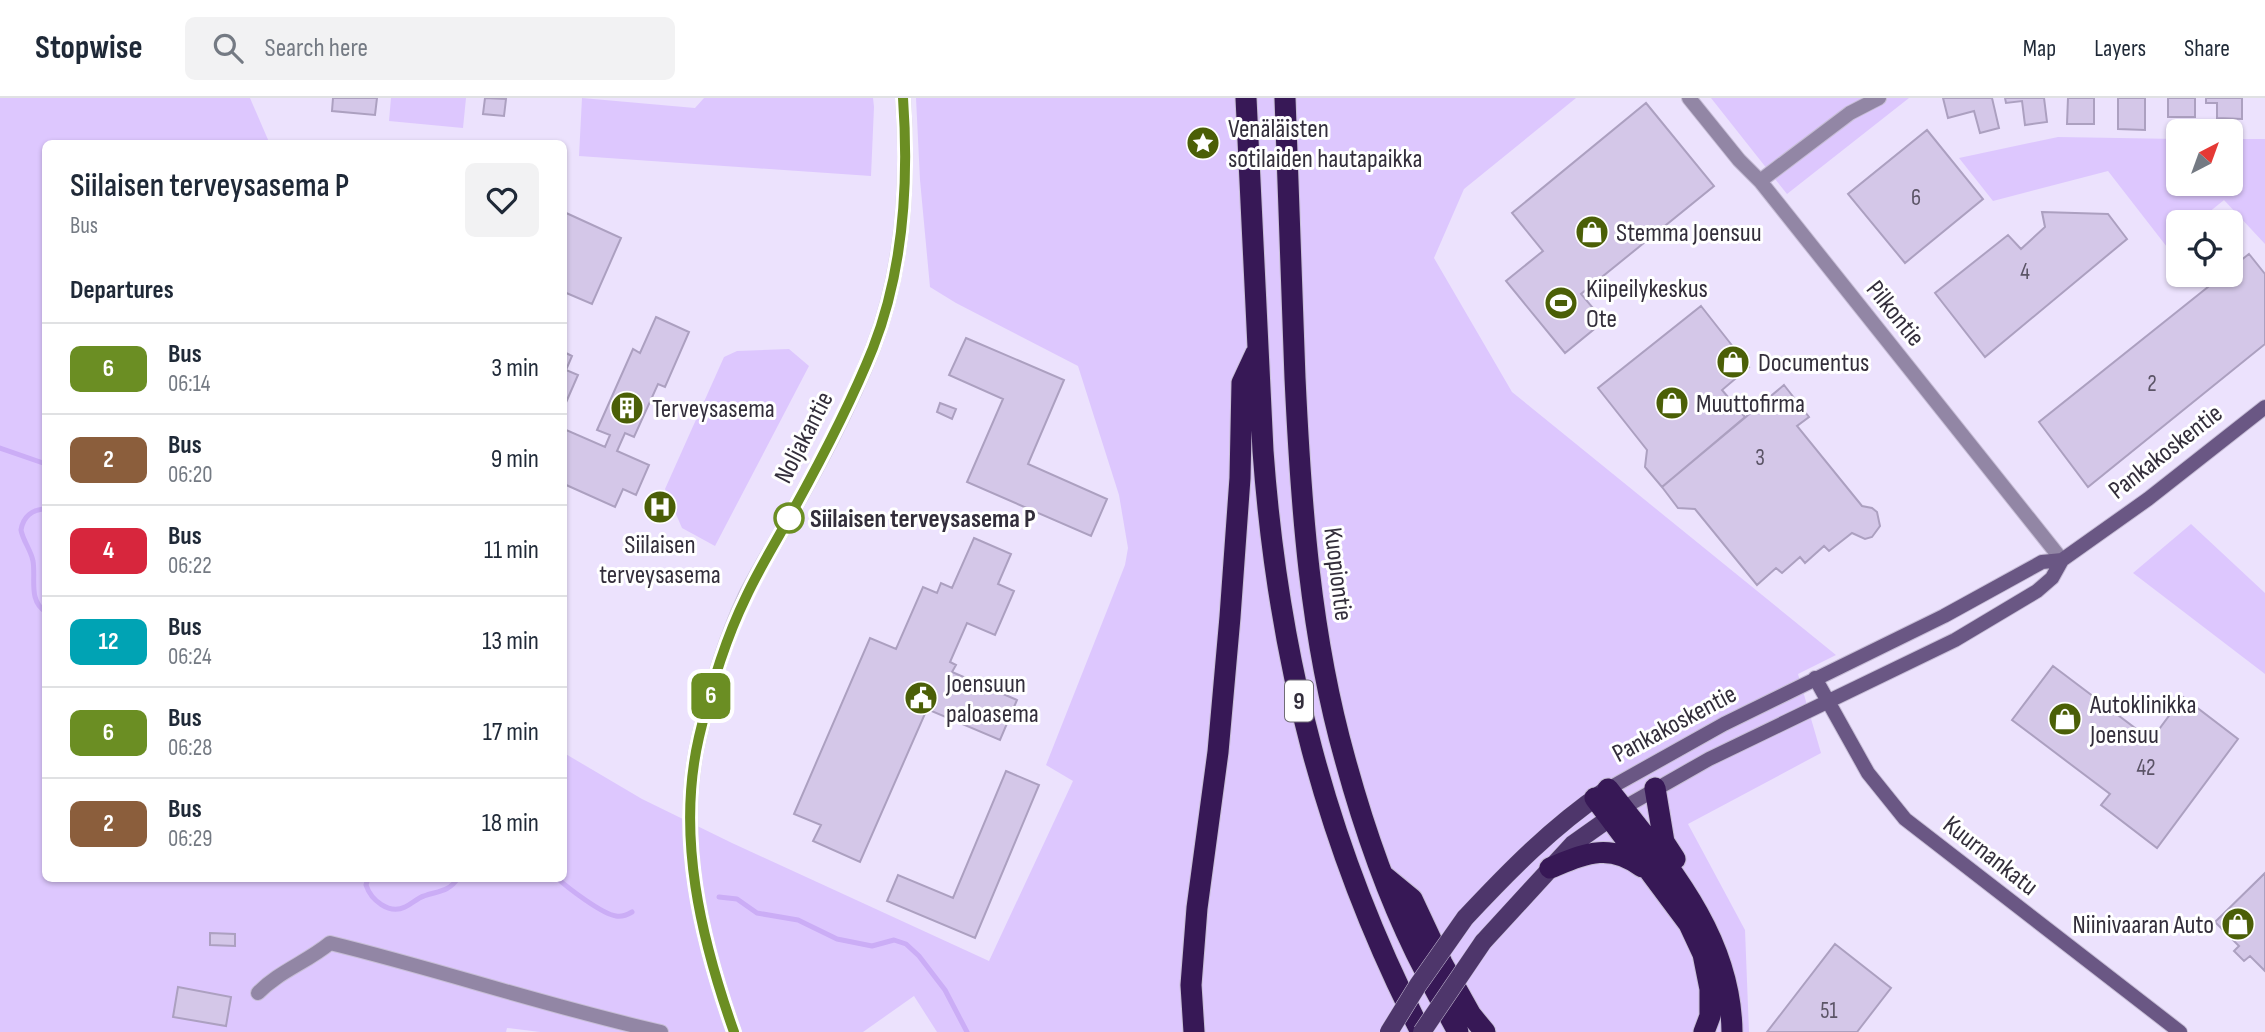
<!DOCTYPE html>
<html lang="en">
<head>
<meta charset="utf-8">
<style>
	body { margin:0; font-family:"Sofia Sans Condensed",sans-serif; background:#f2f2f3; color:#1f2937; height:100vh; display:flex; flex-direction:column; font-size:26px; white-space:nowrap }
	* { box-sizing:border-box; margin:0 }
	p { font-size:23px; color:#747a83 }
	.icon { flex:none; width:38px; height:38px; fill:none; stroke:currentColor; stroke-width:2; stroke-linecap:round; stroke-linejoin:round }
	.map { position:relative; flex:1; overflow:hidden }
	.panel { position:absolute; left:42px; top:42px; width:525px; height:742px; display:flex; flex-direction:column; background:#fff; border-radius:10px; box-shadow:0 2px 5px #0004 }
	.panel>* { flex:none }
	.badge { padding:0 14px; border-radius:10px; font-size:24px; line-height:46px }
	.needle { width:46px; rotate:41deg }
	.tools { position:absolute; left:2166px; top:21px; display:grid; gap:14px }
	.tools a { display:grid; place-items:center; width:77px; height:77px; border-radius:10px; background:#fff; box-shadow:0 2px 5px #0004; font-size:35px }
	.map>.badge { position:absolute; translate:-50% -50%; box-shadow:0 0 0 4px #fff }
	h2 { padding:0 28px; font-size:26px; line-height:63px }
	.round { display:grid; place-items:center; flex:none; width:74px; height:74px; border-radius:10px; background:#f2f2f3 }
	.overview { display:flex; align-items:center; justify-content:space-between; height:119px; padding:0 28px }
	h1 { font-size:33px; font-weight:600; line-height:52px }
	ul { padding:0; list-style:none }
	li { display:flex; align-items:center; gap:21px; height:91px; padding:0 28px; border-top:2px solid #e0e1e3 }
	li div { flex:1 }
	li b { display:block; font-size:26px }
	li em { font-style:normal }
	li .badge { min-width:77px; font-weight:700; text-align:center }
	header { display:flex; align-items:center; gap:42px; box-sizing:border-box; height:98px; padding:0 35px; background:#fff; border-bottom:2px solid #e0e1e3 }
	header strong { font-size:33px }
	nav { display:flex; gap:38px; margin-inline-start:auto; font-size:24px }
	.search { width:490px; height:63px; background:#f2f2f3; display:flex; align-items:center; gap:18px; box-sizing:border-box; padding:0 24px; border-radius:10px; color:#747a83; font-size:26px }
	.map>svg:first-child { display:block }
	.green { fill:#ddc7fe }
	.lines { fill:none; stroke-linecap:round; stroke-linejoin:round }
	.stream { stroke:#cbadf6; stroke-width:5 }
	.building { fill:#d4c7e8; stroke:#aca0c0; stroke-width:2 }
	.street-casing { stroke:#c7bed6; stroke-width:16 }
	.secondary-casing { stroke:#c7bed6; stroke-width:16 }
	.primary-casing { stroke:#c7bed6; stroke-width:19 }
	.highway-casing { stroke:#c7bed6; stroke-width:23 }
	.street { stroke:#9286a5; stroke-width:14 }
	.secondary { stroke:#6a5784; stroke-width:14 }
	.primary { stroke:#4e366b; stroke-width:18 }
	.highway { stroke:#371856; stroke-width:21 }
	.primary-bridge-casing { stroke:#c7bed6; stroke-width:19; stroke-linecap:butt }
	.primary-bridge { stroke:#4e366b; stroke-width:18 }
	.line-casing { stroke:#fff; stroke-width:16 }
	.line { stroke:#6b8e23; stroke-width:10 }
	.stop-dot { fill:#fff; stroke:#6b8e23; stroke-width:3.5 }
	.labels { text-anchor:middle; stroke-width:6; stroke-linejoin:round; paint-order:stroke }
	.number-label { font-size:23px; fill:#5b5466 }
	.shield { fill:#fff; stroke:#706d76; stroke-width:2 }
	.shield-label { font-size:24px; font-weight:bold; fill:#332e3b }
	.poi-label { font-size:26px; fill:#332e3b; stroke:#fff; text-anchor:start }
	.street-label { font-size:26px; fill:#332e3b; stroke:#fff }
	.stop-label { font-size:26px; font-weight:bold; fill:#332e3b; stroke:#fff; text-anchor:start }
</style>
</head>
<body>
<header>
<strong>Stopwise</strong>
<div class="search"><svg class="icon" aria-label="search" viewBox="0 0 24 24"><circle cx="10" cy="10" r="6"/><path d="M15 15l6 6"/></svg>Search here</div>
<nav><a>Map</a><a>Layers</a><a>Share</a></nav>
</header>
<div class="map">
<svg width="2265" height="934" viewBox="0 0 2265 934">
	<rect width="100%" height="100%" fill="#ece2fd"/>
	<!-- green -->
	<path class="green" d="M 0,0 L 250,0 L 269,44 L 46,46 L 46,780 L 564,780 L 564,655 L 642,701 L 732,745 L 989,863 L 1073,683 L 1046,667 L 1125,467 L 1128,450 L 1119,397 L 1078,268 L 956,205 L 930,189 L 920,82 L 916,0 L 1576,0 L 1464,91 L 1434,160 L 1512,294 L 1836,557 L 1798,576 L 1821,655 L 1688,726 L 1745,832 L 1749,934 L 937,934 L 914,898 L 863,934 L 540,934 L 507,930 L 506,934 L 0,934 Z
		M 391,0 L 466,0 L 463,30 L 389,23 Z
		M 582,0 L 695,10 L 704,0 L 873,0 L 874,9 L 871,78 L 579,58 Z
		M 1711,0 L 1909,0 L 1787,96 Z
		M 2058,39 L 2179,41 L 2179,86 L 2231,86 L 2231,41 L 2265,41 L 2265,146 L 2224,102 L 2197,124 L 2179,124 L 2179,139 L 2167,149 L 2108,73 L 1993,103 L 1959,60 Z
		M 789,251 L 809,268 L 715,448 L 682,430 L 665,391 L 724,259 L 737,253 Z
		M 2191,426 L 2265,495 L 2265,576 L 2133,475 Z"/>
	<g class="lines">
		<!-- stream -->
		<path class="stream" d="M 0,350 L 46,366
			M 46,411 C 32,411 23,419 21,432 C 23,443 31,452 33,463 C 36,481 28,503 46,514
			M 368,780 L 366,787 C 371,802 389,817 405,809 C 412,806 417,800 424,798 C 438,793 449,794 458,780
			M 557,780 C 568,790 602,816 616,818 C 622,819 627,817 632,814
			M 719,799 L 737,801 L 757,815 L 798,822 L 837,841 L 872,848 L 894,842 L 906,846 L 919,858 L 945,892 L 967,934"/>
	</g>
	<!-- building -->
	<path class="building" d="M 333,0 L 377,0 L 375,17 L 332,13 Z
		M 485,0 L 506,1 L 504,18 L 483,16 Z
		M 1943,0 L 1992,0 L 1999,30 L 1980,35 L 1974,13 L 1948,20 Z
		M 2005,0 L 2044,0 L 2047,24 L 2025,27 L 2022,3 L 2006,5 Z
		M 2068,0 L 2094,0 L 2094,26 L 2067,26 Z
		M 2118,0 L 2145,0 L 2145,32 L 2118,31 Z
		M 2168,0 L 2195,0 L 2195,19 L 2168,19 Z
		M 2206,0 L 2242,0 L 2242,21 L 2217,20 L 2217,5 L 2206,5 Z
		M 1646,5 L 1714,88 L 1581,196 L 1604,223 L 1565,255 L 1506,183 L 1543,153 L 1512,115 Z
		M 1927,32 L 1983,101 L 1905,165 L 1848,96 Z
		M 564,114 L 621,140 L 592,206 L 564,194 Z
		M 2042,114 L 2108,116 L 2127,141 L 1985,259 L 1935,195 L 2008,137 L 2021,151 L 2045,129 Z
		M 2249,156 L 2265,176 L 2265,246 L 2088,389 L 2039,324 L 2223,177 L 2231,177 L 2231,170 Z
		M 1701,208 L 1749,269 L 1722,292 L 1745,319 L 1662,389 L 1645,369 L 1647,352 L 1598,290 Z
		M 656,219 L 689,234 L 665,289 L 658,286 L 634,339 L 625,335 L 617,353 L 649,367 L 636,397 L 623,391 L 615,409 L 564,386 L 564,331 L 605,349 L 610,337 L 597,332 L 633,251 L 640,255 Z
		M 966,240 L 1064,282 L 1028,366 L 1107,401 L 1091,438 L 967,384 L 1003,301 L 949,277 Z
		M 564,254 L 572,258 L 566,272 L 578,277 L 564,309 Z
		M 1784,287 L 1809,319 L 1797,328 L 1862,408 L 1872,410 L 1877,414 L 1880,428 L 1872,439 L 1865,441 L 1852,435 L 1829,453 L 1824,448 L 1805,465 L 1800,459 L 1782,475 L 1776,470 L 1757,487 L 1695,411 L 1678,410 L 1662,389 Z
		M 940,305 L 956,311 L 952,321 L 937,314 Z
		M 974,440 L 1011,456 L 998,486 L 1014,493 L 995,537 L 967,525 L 950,564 L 956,567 L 952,574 L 1017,602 L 1000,642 L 927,611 L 860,764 L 813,743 L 821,727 L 794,716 L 870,540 L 896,551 L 923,489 L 937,495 L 941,485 L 952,490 Z
		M 2053,568 L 2151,642 L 2183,599 L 2238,641 L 2157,750 L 2101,707 L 2110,696 L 2012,622 Z
		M 1006,673 L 1039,687 L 975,840 L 887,803 L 898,777 L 953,800 Z
		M 2265,775 L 2265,873 L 2250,858 L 2244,863 L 2234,853 L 2239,848 L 2215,824 Z
		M 210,835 L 235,836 L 235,848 L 210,847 Z
		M 1835,846 L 1891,890 L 1857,934 L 1767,934 Z
		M 178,889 L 231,899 L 226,928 L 173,919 Z"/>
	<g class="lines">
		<defs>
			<path id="street" d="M 1689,0 L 1739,62 L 1760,83 L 2062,462
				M 1760,83 L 1850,15 L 1879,0
				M 258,895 C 278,874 307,864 330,845 C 441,872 549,909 661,934"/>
			<path id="secondary" d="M 1815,580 L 1868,675 L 1905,721 L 2180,934
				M 1608,691 L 1724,626 L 1944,518 L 2042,464 L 2062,462
				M 1623,710 L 1709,661 L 1955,542 L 2037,493 L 2052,480 L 2062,462 L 2148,401 L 2265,309
				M 734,934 C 701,841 676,738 699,639 C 710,592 725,542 745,499 C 758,473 773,449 786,425 C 818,368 849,311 873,250 C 904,170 909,84 903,0"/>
			<path id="primary" d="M 1465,820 C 1509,773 1552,729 1605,693
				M 1483,844 L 1573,746 L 1621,712"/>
			<path id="highway" d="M 1246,0 L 1263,353 C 1278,560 1326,749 1421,934
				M 1285,0 C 1289,93 1291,187 1295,280 C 1301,408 1310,537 1345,661 C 1363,727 1386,794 1416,855 C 1429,881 1444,908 1458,934
				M 1655,690 L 1664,744 L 1675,761
				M 1608,691 C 1665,764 1731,836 1732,934
				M 1595,700 L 1689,826 L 1703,856 L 1710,891 L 1710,918 L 1704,934
				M 1550,770 C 1585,756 1609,744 1642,769
				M 1384,778 L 1412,801 L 1442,865 L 1471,917 L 1485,934
				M 1194,934 L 1191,887 L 1197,810 L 1218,654 L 1230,519 L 1240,380 L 1242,285 L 1256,255"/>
		</defs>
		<!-- street casing -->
		<use href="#street" class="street-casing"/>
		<!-- secondary casing -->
		<use href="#secondary" class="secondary-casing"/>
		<!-- primary casing -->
		<use href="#primary" class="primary-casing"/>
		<!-- highway casing -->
		<use href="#highway" class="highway-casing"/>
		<!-- street -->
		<use href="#street" class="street"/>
		<!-- secondary -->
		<use href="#secondary" class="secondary"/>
		<!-- primary -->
		<use href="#primary" class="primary"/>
		<!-- highway -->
		<use href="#highway" class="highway"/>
		<defs>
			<path id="primary-bridge" d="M 1389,934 L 1418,887 L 1465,820
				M 1422,934 L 1483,844"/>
		</defs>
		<!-- primary-bridge casing -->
		<use href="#primary-bridge" class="primary-bridge-casing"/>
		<!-- primary-bridge -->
		<use href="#primary-bridge" class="primary-bridge"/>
	</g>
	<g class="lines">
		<defs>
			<path id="line" d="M 734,934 C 701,841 676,738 699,639 C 710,592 725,542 746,499 C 758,473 773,449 786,425 C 818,368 849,310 873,250 C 904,171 909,84 903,0"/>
		</defs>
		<!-- line casing -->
		<use href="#line" class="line-casing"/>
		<!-- line -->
		<use href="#line" class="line"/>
	</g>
	<!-- icons -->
	<defs>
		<symbol id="sight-disc" viewBox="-11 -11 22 22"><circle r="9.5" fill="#4b5f07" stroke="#fff"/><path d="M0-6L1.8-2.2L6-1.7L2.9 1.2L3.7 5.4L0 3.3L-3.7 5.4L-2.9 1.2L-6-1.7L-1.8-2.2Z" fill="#fff"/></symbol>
		<symbol id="shop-disc" viewBox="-11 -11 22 22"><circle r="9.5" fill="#4b5f07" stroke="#fff"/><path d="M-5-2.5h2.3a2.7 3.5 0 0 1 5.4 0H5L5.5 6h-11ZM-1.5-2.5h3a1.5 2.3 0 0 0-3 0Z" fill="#fff"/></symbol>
		<symbol id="stadium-disc" viewBox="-11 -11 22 22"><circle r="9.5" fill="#4b5f07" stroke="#fff"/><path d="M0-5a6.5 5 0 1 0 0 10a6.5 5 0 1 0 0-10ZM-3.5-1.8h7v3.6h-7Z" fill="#fff"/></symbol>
		<symbol id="building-disc" viewBox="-11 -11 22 22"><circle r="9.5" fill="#4b5f07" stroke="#fff"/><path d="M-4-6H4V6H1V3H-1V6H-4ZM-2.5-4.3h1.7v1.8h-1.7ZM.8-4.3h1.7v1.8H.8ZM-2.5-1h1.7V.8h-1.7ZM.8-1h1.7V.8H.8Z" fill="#fff"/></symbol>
		<symbol id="hospital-disc" viewBox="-11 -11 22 22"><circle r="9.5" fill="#4b5f07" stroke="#fff"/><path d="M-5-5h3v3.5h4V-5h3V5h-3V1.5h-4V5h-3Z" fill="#fff"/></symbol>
		<symbol id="civic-disc" viewBox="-11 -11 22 22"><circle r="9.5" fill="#4b5f07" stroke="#fff"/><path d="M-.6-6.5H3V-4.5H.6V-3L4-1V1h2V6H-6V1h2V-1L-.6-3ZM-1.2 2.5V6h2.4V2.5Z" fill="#fff"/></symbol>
	</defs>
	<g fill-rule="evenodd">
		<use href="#sight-disc" x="1184" y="26" width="38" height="38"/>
		<use href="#shop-disc" x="1573" y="115" width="38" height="38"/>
		<use href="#stadium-disc" x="1542" y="186" width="38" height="38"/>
		<use href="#shop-disc" x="1714" y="245" width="38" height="38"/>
		<use href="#shop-disc" x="1653" y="286" width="38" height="38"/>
		<use href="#building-disc" x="608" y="291" width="38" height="38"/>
		<use href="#hospital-disc" x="641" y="390" width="38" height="38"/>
		<use href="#civic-disc" x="902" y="581" width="38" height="38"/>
		<use href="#shop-disc" x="2046" y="602" width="38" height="38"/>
		<use href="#shop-disc" x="2219" y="807" width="38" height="38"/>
	</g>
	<!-- markers -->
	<circle class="stop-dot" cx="789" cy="420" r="14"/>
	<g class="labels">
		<!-- number labels -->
		<g class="number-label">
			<text x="1916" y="107">6</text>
			<text x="2025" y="181">4</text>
			<text x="2152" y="293">2</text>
			<text x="1760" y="367">3</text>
			<text x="2146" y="677">42</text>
			<text x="1829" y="920">51</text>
		</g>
		<!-- shield labels -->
		<rect class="shield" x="1285" y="582.5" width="28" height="41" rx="5"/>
		<g class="shield-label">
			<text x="1299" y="611">9</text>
		</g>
		<!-- poi labels -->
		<g class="poi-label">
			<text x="1228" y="39">Venäläisten<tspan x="1228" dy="30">sotilaiden hautapaikka</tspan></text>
			<text x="1616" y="143">Stemma Joensuu</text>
			<text x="1586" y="199">Kiipeilykeskus<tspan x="1586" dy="30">Ote</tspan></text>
			<text x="1758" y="273">Documentus</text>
			<text x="1696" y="314">Muuttofirma</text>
			<text x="652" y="319">Terveysasema</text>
			<text x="660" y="455" text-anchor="middle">Siilaisen<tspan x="660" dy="30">terveysasema</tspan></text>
			<text x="946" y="594">Joensuun<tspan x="946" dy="30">paloasema</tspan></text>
			<text x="2090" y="615">Autoklinikka<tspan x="2090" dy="30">Joensuu</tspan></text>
			<text x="2214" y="835" text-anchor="end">Niinivaaran Auto</text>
		</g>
		<!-- street labels -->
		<g class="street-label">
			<text transform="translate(1896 215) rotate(51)" y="9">Pilkontie</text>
			<text transform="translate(803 339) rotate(-63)" y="9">Noljakantie</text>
			<text transform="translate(2165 353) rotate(-38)" y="9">Pankakoskentie</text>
			<text transform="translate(1339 476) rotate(83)" y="9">Kuopiontie</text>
			<text transform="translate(1674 625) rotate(-28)" y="9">Pankakoskentie</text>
			<text transform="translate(1991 757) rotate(38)" y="9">Kuurnankatu</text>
		</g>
		<!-- stop labels -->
		<g class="stop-label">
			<text x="810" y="429">Siilaisen terveysasema P</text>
		</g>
	</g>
</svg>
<div class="tools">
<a><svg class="needle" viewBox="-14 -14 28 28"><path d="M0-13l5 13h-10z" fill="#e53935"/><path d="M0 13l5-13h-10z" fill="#747a83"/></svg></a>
<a><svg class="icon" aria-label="locate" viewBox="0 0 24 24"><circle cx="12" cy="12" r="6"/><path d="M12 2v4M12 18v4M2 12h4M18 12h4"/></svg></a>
</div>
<b class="badge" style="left:711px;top:598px;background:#6b8e23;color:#fff">6</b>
<section class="panel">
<div class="overview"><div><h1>Siilaisen terveysasema P</h1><p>Bus</p></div><a class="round"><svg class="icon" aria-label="heart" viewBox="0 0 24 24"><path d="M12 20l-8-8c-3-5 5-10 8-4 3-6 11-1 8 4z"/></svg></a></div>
<h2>Departures</h2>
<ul>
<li><span class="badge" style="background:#6b8e23;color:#fff">6</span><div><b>Bus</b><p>06:14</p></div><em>3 min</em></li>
<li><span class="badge" style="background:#8b5e3c;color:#fff">2</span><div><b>Bus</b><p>06:20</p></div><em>9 min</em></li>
<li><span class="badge" style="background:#d7263d;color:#fff">4</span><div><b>Bus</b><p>06:22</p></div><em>11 min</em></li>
<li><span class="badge" style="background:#00a3b4;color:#fff">12</span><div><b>Bus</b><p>06:24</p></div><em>13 min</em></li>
<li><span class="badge" style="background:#6b8e23;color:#fff">6</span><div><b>Bus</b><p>06:28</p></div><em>17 min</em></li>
<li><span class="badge" style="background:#8b5e3c;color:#fff">2</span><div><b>Bus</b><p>06:29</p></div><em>18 min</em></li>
</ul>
</section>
</div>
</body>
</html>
